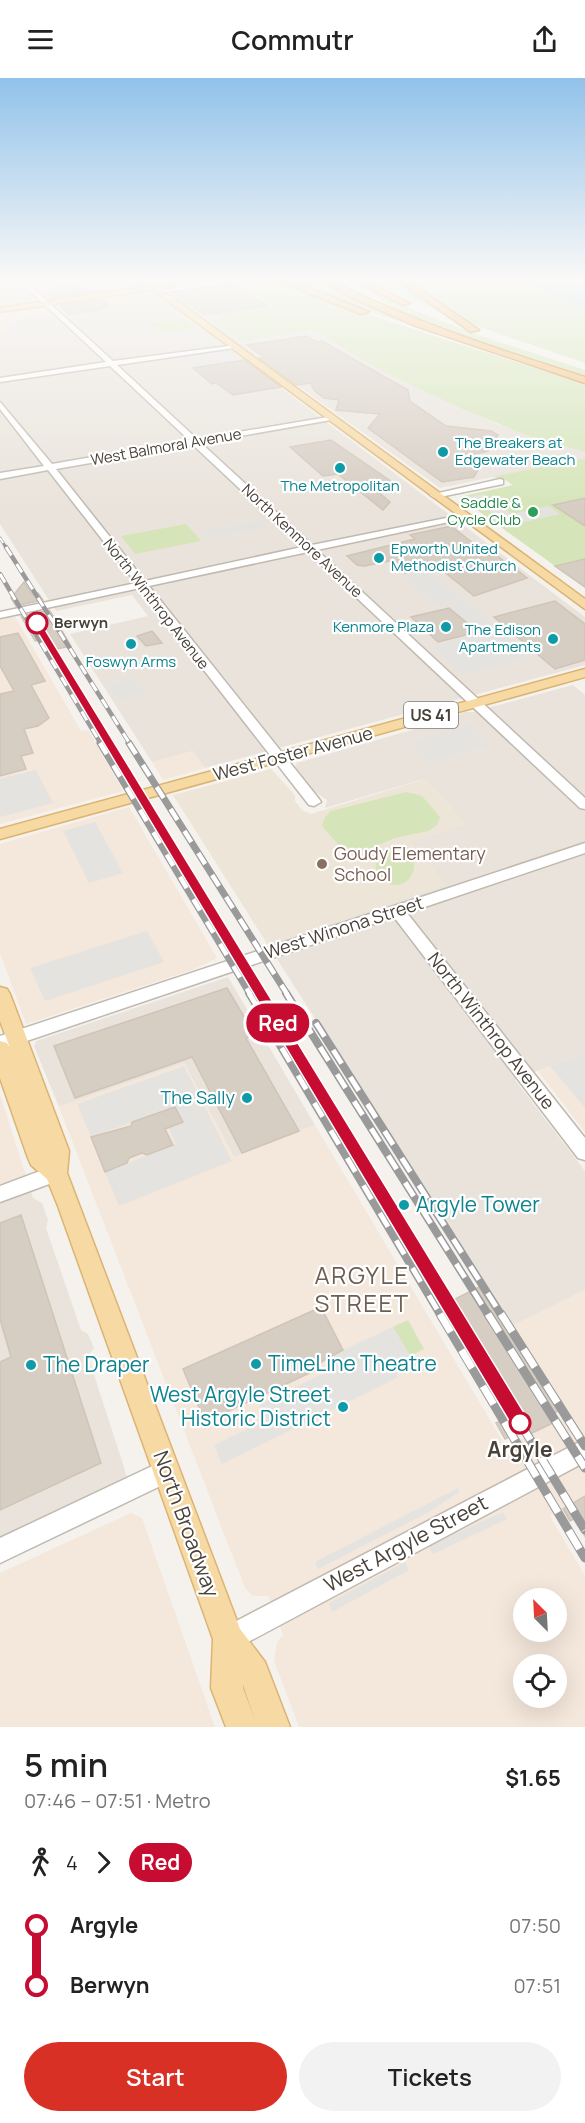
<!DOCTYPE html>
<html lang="en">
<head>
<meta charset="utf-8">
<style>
	body { margin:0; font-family:Manrope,sans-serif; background:#f2f2f2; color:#222; height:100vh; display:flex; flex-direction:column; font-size:22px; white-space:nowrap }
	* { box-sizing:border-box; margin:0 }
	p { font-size:20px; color:#767676 }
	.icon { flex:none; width:33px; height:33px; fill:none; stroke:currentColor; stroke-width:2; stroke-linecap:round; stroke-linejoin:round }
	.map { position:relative; height:1649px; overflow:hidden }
	.side { display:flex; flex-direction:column; background:#fff; flex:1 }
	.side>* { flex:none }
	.badge { padding:0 12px; border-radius:20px; font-size:21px; line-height:39px }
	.needle { width:39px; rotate:336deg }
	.fabs { position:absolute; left:513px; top:1510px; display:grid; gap:12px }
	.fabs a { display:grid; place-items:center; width:54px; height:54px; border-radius:50%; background:#fff; box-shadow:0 6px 24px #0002; font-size:30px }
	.map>.badge { position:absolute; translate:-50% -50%; box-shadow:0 0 0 3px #fff }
	.legs { display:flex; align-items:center; gap:9px; height:66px; padding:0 24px; font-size:20px }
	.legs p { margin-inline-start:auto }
	.head { display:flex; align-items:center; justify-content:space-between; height:102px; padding:0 24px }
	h1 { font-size:33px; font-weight:600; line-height:45px }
	.cta { display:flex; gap:12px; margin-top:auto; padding:12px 24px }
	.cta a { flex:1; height:69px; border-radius:36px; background:#d93025; color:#fff; font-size:24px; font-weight:600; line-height:69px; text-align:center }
	.cta a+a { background:#f2f2f2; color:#222 }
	ul { padding:0 24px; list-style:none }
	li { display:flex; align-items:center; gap:21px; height:60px; font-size:22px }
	li i { display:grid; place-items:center; width:9px; height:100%; margin:0 8px; background:currentColor }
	li i::after { content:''; width:15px; height:15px; margin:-8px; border:4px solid; border-radius:50%; background:#fff }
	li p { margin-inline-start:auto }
	li:first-child i { background:linear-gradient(#0000 50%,currentColor 0) }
	li:last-child i { background:linear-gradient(currentColor 50%,#0000 0) }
	header { display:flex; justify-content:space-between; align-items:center; height:78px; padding:0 24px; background:#fff; font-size:27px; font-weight:600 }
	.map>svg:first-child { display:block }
	.residential { fill:#e9e3db }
	.commercial { fill:#f4e7db; fill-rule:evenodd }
	.education { fill:#ede5d8 }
	.green { fill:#d5e5b9 }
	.parking { fill:#e5e3e0 }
	.water { fill:#afd8ec }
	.building { fill:#d6cdc3; stroke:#d0c4b7; stroke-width:1.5 }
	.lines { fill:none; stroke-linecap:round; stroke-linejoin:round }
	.minor-casing { stroke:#c0b9b0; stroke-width:3 }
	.major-casing { stroke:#dbb474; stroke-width:3 }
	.highway-casing { stroke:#d2954a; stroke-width:3 }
	.minor { fill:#fff; fill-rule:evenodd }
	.major { fill:#f7d9a4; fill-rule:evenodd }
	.highway { fill:#f3c17a; fill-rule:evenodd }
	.rail-far4-casing { stroke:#9a9a9a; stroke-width:3 }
	.rail-far3-casing { stroke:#9a9a9a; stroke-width:4.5 }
	.rail-far2-casing { stroke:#9a9a9a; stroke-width:7 }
	.rail-far1-casing { stroke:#9a9a9a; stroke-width:8 }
	.rail-casing { stroke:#9a9a9a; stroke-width:9 }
	.rail-far4 { stroke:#fff; stroke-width:2; stroke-dasharray:6; stroke-linecap:butt }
	.rail-far3 { stroke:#fff; stroke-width:3; stroke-dasharray:10; stroke-linecap:butt }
	.rail-far2 { stroke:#fff; stroke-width:4.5; stroke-dasharray:13; stroke-linecap:butt }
	.rail-far1 { stroke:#fff; stroke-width:5; stroke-dasharray:16; stroke-linecap:butt }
	.rail { stroke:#fff; stroke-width:7; stroke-dasharray:21; stroke-linecap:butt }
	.line-1 { fill:#c60c30; stroke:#fff; stroke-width:1.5 }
	.culture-dot { fill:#0f9aa8; stroke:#fff; stroke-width:2 }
	.leisure-dot { fill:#2e9e5b; stroke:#fff; stroke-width:2 }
	.stop-1-dot { fill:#fff; stroke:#c60c30; stroke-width:3 }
	.education-dot { fill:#8d6e63; stroke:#fff; stroke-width:2 }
	.labels { text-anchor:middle; stroke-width:4.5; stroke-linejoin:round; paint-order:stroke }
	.far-culture-label { font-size:15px; fill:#0d838f; stroke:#fff; text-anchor:start }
	.far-street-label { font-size:15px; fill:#49423a; stroke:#fff }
	.far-leisure-label { font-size:15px; fill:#27864d; stroke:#fff; text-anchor:end }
	.far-stop-label { font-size:15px; font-weight:bold; fill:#49423a; stroke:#fff; text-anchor:start }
	.shield { fill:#fff; stroke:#807b75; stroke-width:1.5 }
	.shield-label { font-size:16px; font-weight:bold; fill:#49423a }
	.street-label { font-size:18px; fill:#49423a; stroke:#fff }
	.education-label { font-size:18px; fill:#785e54; stroke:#fff; text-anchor:start }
	.culture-label { font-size:18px; fill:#0d838f; stroke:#fff; text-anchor:end }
	.near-culture-label { font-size:21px; fill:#0d838f; stroke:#fff; text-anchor:start }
	.near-stop-label { font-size:21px; font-weight:bold; fill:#49423a; stroke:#fff }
	.near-street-label { font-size:21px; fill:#49423a; stroke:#fff }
	.near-neighbourhood-label { font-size:24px; letter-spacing:1.5px; fill:#6b5f52; stroke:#fff }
</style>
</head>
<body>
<header><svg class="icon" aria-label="menu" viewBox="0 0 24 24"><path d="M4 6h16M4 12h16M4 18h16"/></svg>Commutr<svg class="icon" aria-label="share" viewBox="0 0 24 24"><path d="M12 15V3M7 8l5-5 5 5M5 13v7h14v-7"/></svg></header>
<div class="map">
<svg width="585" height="1649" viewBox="0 0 585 1649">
	<rect width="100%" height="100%" fill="#f5f2ed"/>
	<!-- residential -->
	<path class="residential" d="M 0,200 L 134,200 L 146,208 L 105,217 L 0,223 Z
		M 237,203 L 382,293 L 497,346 L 585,374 L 585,380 L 440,410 L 166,213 Z
		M 144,216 L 157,216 L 585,539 L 585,587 L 205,690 L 193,673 L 152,684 L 70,556 L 148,538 L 132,517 L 56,533 L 0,446 L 0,254 L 10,253 L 2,244 L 51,227 Z
		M 573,607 L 585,617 L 585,974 L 515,1002 L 585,1093 L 585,1212 L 512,1248 L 266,864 L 285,861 L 445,806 L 410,764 L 424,701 L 325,730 L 327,722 L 315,714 L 295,689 L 297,685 L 453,640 L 465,634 L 473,634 Z
		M 228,899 L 315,1047 L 234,1079 L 184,985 L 59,1029 L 34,968 L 36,963 Z
		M 29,1107 L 33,1120 L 42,1125 L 48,1142 L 46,1150 L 81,1252 L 88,1256 L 94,1270 L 88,1278 L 130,1408 L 0,1470 L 0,1118 Z"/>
	<!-- commercial -->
	<path class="commercial" d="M 87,206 L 101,217 L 0,230 L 0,223 L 44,218 L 39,212 Z
		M 105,220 L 116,230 L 3,244 L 10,253 L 0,254 L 0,234 Z
		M 14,537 L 81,653 L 88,652 L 123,713 L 0,746 L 0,542 Z
		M 193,673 L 205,690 L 163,702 L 152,684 Z
		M 129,729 L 217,880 L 192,892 L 26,946 L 0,875 L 0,766 Z
		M 585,974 L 585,1054 L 538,993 Z
		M 184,985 L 234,1079 L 315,1047 L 506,1369 L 568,1337 L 512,1248 L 585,1212 L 585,1418 L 550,1438 L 585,1498 L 585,1649 L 299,1649 L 274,1583 L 277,1564 L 283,1557 L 268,1518 L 253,1518 L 245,1510 L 59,1029 ZM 524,1521 L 556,1521 L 556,1554 L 524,1554 ZM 524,1587 L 556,1587 L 556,1620 L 524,1620 Z
		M 0,1017 L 29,1107 L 0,1118 Z
		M 131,1435 L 142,1440 L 215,1649 L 0,1649 L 0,1495 Z"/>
	<!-- education -->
	<path class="education" d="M 271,691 L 295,717 L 295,723 L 302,732 L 311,736 L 425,701 L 467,746 L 411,764 L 446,807 L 285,861 L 266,864 L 173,717 Z"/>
	<!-- green -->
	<path class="green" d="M 264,200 L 287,205 L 344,229 L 585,306 L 585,374 L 526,357 L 458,329 L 382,293 L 313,252 L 241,263 L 236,259 L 258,255 L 233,257 L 214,243 L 226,239 L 225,234 L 273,227 L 232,201 Z
		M 283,200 L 313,200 L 365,226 L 417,249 L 344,226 Z
		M 360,200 L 394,200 L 444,235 Z
		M 402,200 L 515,200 L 585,231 L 585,285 L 474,247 L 443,230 Z
		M 373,217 L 378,217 L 472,255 L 585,292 L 585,299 C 514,277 436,257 373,217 Z
		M 183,241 L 196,250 L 161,255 L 149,245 Z
		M 585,380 L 585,481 L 555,488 L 459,419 L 513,407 L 504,401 L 492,399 Z
		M 186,446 L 201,463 L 135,476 L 121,458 Z
		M 406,714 L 422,718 L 440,739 L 437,747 L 428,753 L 395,760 L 362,774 L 342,771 L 322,748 L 325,739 L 331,733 Z
		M376 788a19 19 0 1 1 38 0a19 19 0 1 1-38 0Z
		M 408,1242 L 424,1271 L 410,1278 L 393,1249 Z"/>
	<!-- parking -->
	<path class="parking" d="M 50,238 L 58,246 L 13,253 L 5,244 Z
		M 225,273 L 239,282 L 192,290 L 179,279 Z
		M 483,416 L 512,436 L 548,428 L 560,436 L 511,447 L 506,443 L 498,445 L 488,438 L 494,436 L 477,424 L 470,425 L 462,420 Z
		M 261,442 L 269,450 L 207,460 L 201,454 Z
		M 426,490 L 525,573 L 518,575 L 524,581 L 463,597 L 433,569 L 447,566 L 448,563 L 479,557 L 480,555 L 447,527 L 438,528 L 401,496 Z
		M 136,600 L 139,607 L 136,608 L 145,616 L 119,623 L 108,607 Z
		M 469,647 L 490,667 L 429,685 L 409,664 Z
		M 36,692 L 53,725 L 0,739 L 0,701 Z
		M 95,744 L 123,795 L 89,805 L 63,753 Z
		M 147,853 L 164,884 L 45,923 L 30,890 Z
		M 585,974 L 585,1030 L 550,988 Z
		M 184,988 L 232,1083 L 119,1128 L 105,1094 L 176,1066 L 168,1049 L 182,1044 L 175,1029 L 91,1059 L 77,1026 Z
		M 393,1249 L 410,1278 L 396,1287 L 397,1300 L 222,1386 L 214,1367 L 266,1342 L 259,1326 L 331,1292 L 326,1283 L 328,1279 Z
		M 458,1410 L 459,1414 L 429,1434 L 318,1491 L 315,1484 Z
		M 503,1434 L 507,1441 L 433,1476 L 428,1468 Z
		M 405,1484 L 409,1492 L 332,1534 L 329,1525 Z"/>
	<!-- water -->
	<path class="water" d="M 515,200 L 585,200 L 585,231 Z"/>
	<!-- building -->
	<path class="building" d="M 234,206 L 267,228 L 204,237 L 174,215 Z
		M 73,208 L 76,211 L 87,210 L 92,214 L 52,220 L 47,215 L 54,214 L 51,211 Z
		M 103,222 L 110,227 L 100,232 L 68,236 L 60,228 Z
		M 306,258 L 317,264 L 322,263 L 408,312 L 410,323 L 446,348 L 491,353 L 498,357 L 488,373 L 466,378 L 480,388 L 474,399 L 442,404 L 368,350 L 380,336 L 336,332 L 339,322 L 324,320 L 314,312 L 311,305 L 296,307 L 259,280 L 264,279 L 247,267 Z
		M 244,282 L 281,309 L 233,317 L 216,305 L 212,306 L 193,290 Z
		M 331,362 L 395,406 L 376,412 L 390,424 L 383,432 L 338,396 L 323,398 L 290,369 Z
		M 585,420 L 585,448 L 553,427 L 563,425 Z
		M 451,448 L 490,478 L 496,477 L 508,486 L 509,491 L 517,492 L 527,500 L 474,518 L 437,488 L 405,495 L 390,483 L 364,488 L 357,487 L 347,478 L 415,461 L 410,457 Z
		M 585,481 L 585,509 L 555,488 Z
		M 24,504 L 32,516 L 38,515 L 43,522 L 16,528 L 11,520 Z
		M 555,523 L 585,546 L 585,582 L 555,591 L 494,539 Z
		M 449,530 L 478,554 L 438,564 L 411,539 Z
		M 49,532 L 52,536 L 71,568 L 57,571 L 52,564 L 43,561 L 35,563 L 21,538 Z
		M 152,553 L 162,565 L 146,568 L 137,558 Z
		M 18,555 L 45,603 L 31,607 L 49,640 L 38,648 L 24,651 L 33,675 L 21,678 L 26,691 L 0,698 L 0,616 L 14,613 L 0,588 L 0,559 Z
		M 227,910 L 255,957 L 246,960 L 299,1053 L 242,1075 L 192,979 L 75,1020 L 54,968 Z
		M 175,1029 L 183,1044 L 165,1051 L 173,1067 L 147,1077 L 142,1075 L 129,1080 L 127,1085 L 105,1094 L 91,1059 L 131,1048 L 132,1044 Z
		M 21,1137 L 101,1385 L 0,1432 L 0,1284 L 11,1279 L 0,1241 L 0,1145 Z
		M 479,1209 L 558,1333 L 553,1336 L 557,1343 L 526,1358 L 522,1352 L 505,1361 L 496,1345 L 501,1343 L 493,1329 L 469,1262 L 465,1239 L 455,1221 Z
		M 321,1229 L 343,1272 L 312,1289 L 314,1293 L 205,1344 L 183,1291 Z
		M 585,1418 L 585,1458 L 574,1441 L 570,1443 L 563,1431 Z"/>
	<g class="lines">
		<defs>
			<path id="minor" d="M 16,200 L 22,200 L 113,283 L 236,267 L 234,270 L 117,287 L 197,361 L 334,338 L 335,340 L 331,342 L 201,365 L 312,467 L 466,436 L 466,440 L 463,441 L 317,472 L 585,720 L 585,731 L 580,730 L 308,474 L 149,508 L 319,721 L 321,724 L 314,728 L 309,727 L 140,510 L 0,540 L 0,534 L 136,505 L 48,392 L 0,401 L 0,395 L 44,388 L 0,331 L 0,324 L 52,386 L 189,362 L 110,288 L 0,304 L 0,300 L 106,284 ZM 193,367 L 302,469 L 145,503 L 56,391 Z
				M 230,201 L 232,204 L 159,215 L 156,213 Z
				M 500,401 L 503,402 L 503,406 L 435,420 L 430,417 Z
				M 585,765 L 585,775 L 407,835 L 585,1060 L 585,1082 L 578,1080 L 394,839 L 0,972 L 0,958 Z
				M 56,1087 L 63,1089 L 65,1095 L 63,1101 L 0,1124 L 0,1108 Z
				M 585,1361 L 585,1384 L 237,1570 L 228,1574 L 219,1570 L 215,1561 L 219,1552 Z
				M 167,1381 L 175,1385 L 179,1393 L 175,1401 L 0,1485 L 0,1460 Z"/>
			<path id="major" d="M 137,200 L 145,200 L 156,207 L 225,200 L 161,211 L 585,521 L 585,531 L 153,212 L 0,234 L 0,230 L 148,208 Z
				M 585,591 L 585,599 L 0,761 L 0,751 Z
				M 0,909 L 7,911 L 10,916 L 69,1073 L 67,1095 L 240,1551 L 265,1584 L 290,1649 L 226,1649 L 211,1610 L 213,1561 L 58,1128 L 47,1101 L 31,1087 L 28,1080 L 0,1000 L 0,963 L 7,965 L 10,970 L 0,943 ZM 243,1607 L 255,1642 L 243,1610 Z"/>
			<path id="highway" d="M 263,200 L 291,202 L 369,234 L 361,236 L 286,206 Z
				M 316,200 L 326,200 C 408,242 496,271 585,299 L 585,305 L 413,247 L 348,218 Z
				M 348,200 L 358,200 L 410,225 L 403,227 Z
				M 394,200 L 403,200 L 479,252 L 471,254 Z"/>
		</defs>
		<!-- minor casing -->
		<use href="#minor" class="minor-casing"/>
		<!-- major casing -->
		<use href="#major" class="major-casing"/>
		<!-- highway casing -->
		<use href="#highway" class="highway-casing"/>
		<!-- minor -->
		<use href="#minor" class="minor"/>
		<!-- major -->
		<use href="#major" class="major"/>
		<!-- highway -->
		<use href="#highway" class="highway"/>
		<defs>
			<path id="rail-far4" d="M 0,460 L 7,471"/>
			<path id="rail-far3" d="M 6,469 L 130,666
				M 0,496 L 101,666"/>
			<path id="rail-far2" d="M 100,665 L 250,916
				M 129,665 L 287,916"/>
			<path id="rail-far1" d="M 249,915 L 441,1238
				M 286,915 L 489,1238
				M 272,937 L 455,1238
				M 316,945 L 502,1238"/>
			<path id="rail" d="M 440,1236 L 585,1480
				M 454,1236 L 585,1452
				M 488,1236 L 585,1390
				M 501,1236 L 585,1368"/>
		</defs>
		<!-- rail-far4 casing -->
		<use href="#rail-far4" class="rail-far4-casing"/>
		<!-- rail-far3 casing -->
		<use href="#rail-far3" class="rail-far3-casing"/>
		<!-- rail-far2 casing -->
		<use href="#rail-far2" class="rail-far2-casing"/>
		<!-- rail-far1 casing -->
		<use href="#rail-far1" class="rail-far1-casing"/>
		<!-- rail casing -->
		<use href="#rail" class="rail-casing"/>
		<!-- rail-far4 -->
		<use href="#rail-far4" class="rail-far4"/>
		<!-- rail-far3 -->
		<use href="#rail-far3" class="rail-far3"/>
		<!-- rail-far2 -->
		<use href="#rail-far2" class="rail-far2"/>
		<!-- rail-far1 -->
		<use href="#rail-far1" class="rail-far1"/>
		<!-- rail -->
		<use href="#rail" class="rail"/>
	</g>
	<!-- sky -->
	<linearGradient id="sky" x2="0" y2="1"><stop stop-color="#91c2ea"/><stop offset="0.47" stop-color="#faf9f7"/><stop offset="1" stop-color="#faf9f7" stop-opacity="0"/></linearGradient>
	<rect width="585" height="430" fill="url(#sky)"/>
	<!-- line-1 -->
	<path class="line-1" d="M 37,542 L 41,545 L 526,1338 L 529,1345 L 526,1351 L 520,1353 L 514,1351 L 32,545 Z"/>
	<!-- markers -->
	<g class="culture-dot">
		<circle cx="443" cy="374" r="6"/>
		<circle cx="340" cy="390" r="6"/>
		<circle cx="379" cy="480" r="6"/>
		<circle cx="446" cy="549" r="6"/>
		<circle cx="553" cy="561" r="6"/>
		<circle cx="131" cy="566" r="6"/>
		<circle cx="247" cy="1020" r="6"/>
		<circle cx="404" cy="1127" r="6"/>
		<circle cx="256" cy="1286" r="6"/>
		<circle cx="31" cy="1287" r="6"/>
		<circle cx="343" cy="1329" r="6"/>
	</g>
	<circle class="leisure-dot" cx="533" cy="434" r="6"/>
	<g class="stop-1-dot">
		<circle cx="37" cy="545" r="10"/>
		<circle cx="520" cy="1345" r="10"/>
	</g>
	<circle class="education-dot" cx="322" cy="786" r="6"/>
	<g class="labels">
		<!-- far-culture labels -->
		<g class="far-culture-label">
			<text x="455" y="370">The Breakers at<tspan x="455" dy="17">Edgewater Beach</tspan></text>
			<text x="340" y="413" text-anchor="middle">The Metropolitan</text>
			<text x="391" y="476">Epworth United<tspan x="391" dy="17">Methodist Church</tspan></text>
			<text x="434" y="554" text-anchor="end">Kenmore Plaza</text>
			<text x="541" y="557" text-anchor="end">The Edison<tspan x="541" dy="17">Apartments</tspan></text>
			<text x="131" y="589" text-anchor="middle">Foswyn Arms</text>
		</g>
		<!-- far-street labels -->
		<g class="far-street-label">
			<text transform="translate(166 369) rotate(-10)" y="5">West Balmoral Avenue</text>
			<text transform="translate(302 463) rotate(43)" y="5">North Kenmore Avenue</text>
			<text transform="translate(156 526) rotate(52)" y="5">North Winthrop Avenue</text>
		</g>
		<!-- far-leisure labels -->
		<g class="far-leisure-label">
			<text x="521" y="430">Saddle &amp;<tspan x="521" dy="17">Cycle Club</tspan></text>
		</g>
		<!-- far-stop labels -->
		<g class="far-stop-label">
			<text x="54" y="550">Berwyn</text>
		</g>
		<!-- shield labels -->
		<rect class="shield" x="404" y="624" width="54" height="26" rx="4.5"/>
		<g class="shield-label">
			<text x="431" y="643">US 41</text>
		</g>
		<!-- street labels -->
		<g class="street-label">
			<text transform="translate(293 676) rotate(-15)" y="6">West Foster Avenue</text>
			<text transform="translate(344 850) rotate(-18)" y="6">West Winona Street</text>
			<text transform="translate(491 953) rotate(52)" y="6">North Winthrop Avenue</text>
		</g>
		<!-- education labels -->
		<g class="education-label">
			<text x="334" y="782">Goudy Elementary<tspan x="334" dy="21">School</tspan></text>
		</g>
		<!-- culture labels -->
		<g class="culture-label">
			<text x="235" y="1026">The Sally</text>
		</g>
		<!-- near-culture labels -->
		<g class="near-culture-label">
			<text x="416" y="1134">Argyle Tower</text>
			<text x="268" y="1293">TimeLine Theatre</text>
			<text x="43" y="1294">The Draper</text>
			<text x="331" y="1324" text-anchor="end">West Argyle Street<tspan x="331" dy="24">Historic District</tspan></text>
		</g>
		<!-- near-stop labels -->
		<g class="near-stop-label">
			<text x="520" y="1379">Argyle</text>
		</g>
		<!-- near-street labels -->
		<g class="near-street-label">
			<text transform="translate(186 1446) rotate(70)" y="7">North Broadway</text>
			<text transform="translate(406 1466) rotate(-28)" y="7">West Argyle Street</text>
		</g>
		<!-- near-neighbourhood labels -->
		<g class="near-neighbourhood-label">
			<text x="362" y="1206">ARGYLE<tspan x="362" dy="28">STREET</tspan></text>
		</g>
	</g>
</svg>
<div class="fabs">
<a><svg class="needle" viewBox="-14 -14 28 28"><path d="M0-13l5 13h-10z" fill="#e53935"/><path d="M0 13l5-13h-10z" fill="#767676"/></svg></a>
<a><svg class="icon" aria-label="locate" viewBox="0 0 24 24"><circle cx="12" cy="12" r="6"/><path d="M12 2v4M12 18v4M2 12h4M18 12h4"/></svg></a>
</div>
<b class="badge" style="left:278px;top:945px;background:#c60c30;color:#fff">Red</b>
</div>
<section class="side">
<div class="head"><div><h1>5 min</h1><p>07:46 – 07:51 · Metro</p></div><b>$1.65</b></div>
<div class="legs"><svg class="icon" aria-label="walk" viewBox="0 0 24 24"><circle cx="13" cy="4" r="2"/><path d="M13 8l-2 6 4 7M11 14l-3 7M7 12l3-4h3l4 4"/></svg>4<svg class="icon" aria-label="forward" viewBox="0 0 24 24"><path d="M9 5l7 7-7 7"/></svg><b class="badge" style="background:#c60c30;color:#fff">Red</b></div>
<ul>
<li><i style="color:#c60c30"></i><b>Argyle</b><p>07:50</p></li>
<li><i style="color:#c60c30"></i><b>Berwyn</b><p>07:51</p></li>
</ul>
<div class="cta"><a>Start</a><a>Tickets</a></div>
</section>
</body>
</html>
